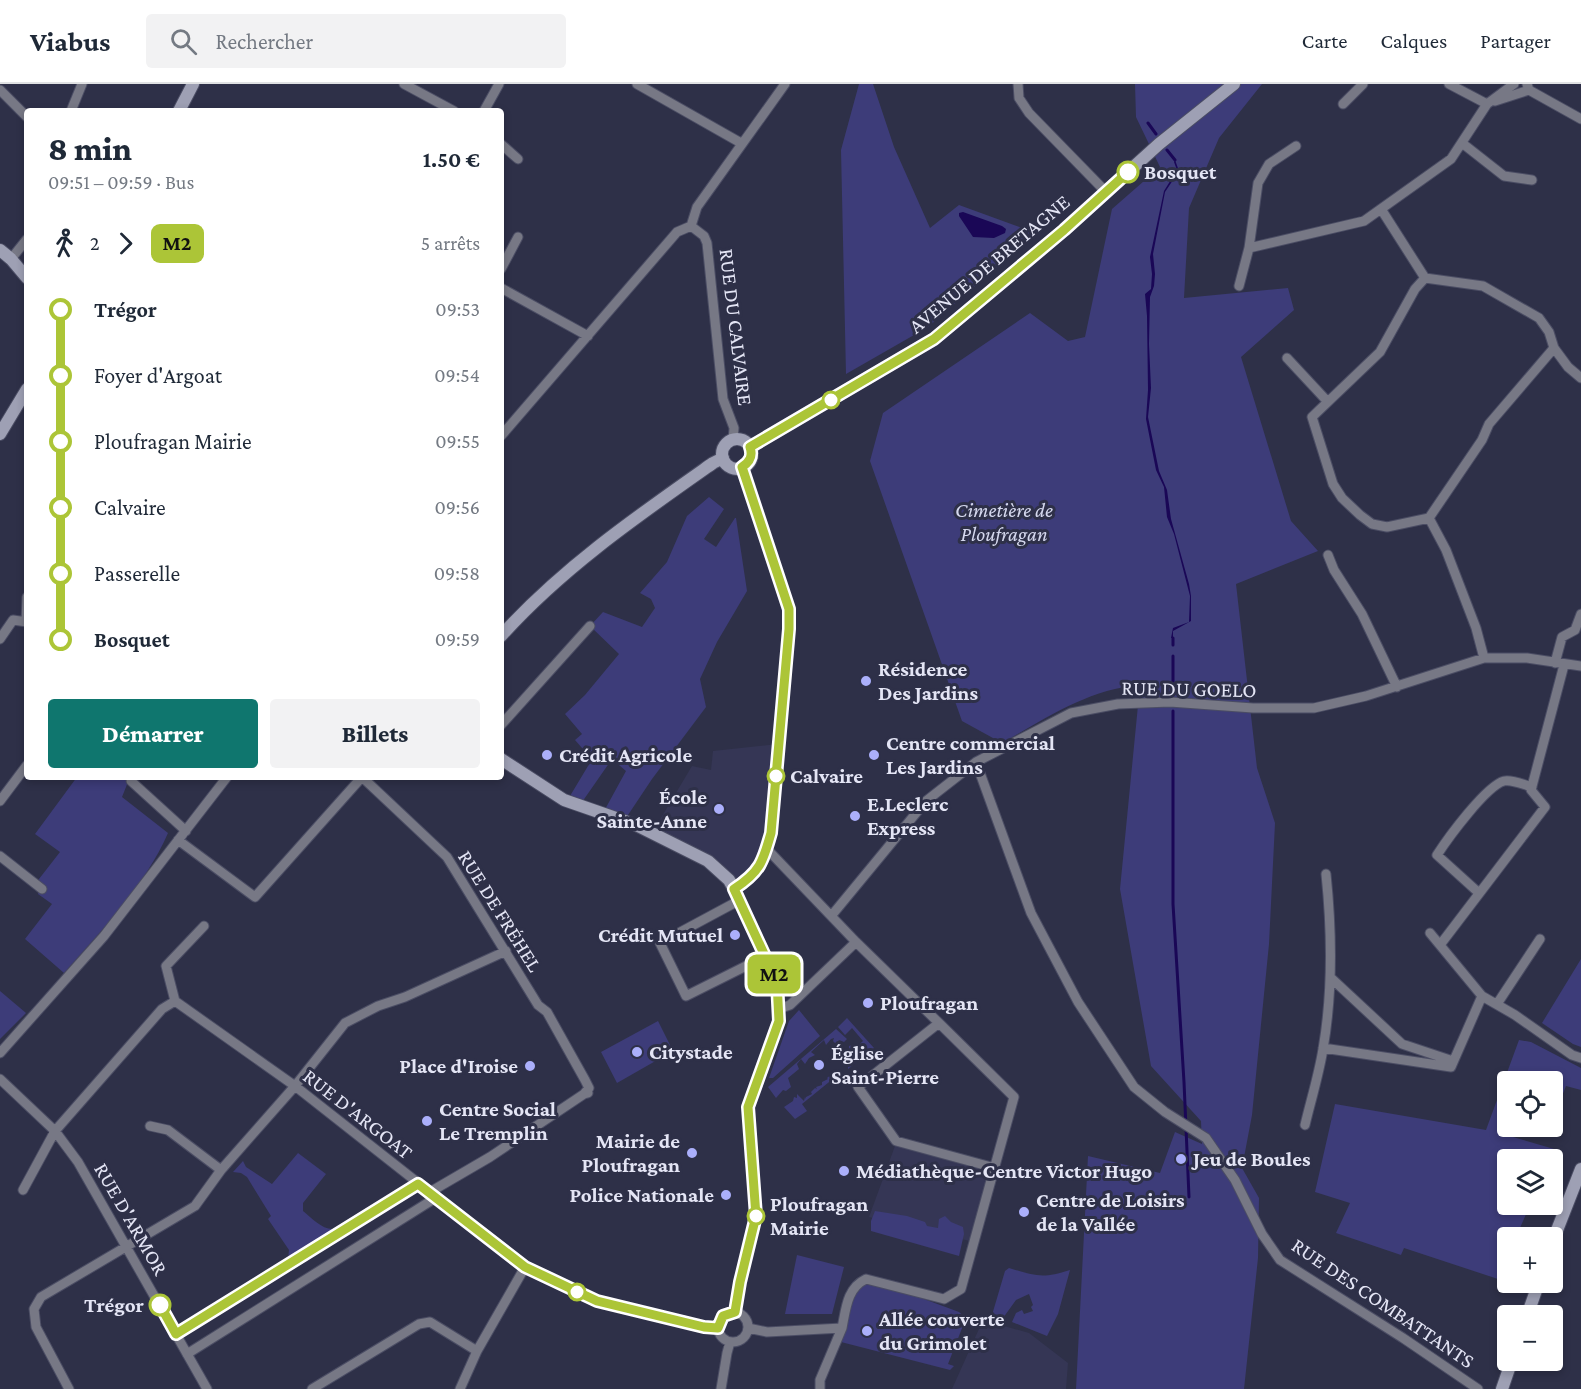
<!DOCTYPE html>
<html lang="fr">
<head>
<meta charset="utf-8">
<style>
	body { margin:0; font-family:"Crimson Pro",serif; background:#f2f2f3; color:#1f2937; height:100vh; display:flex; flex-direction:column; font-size:22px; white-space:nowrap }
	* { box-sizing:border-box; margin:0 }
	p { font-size:20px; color:#747a83 }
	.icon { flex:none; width:33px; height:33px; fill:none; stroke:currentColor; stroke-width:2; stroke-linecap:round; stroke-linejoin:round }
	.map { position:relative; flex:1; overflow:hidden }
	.details { position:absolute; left:24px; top:24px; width:480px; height:672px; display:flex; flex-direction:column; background:#fff; border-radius:6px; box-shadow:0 3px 9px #0003 }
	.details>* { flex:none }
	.badge { padding:0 12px; border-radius:9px; font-size:21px; line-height:39px }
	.controls { position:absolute; left:1497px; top:987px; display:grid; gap:12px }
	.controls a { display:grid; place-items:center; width:66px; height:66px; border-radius:6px; background:#fff; box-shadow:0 3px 9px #0003; font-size:30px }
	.map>.badge { position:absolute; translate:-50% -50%; box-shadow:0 0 0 3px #fff }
	.legs { display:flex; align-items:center; gap:9px; height:66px; padding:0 24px; font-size:20px }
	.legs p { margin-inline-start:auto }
	.overview { display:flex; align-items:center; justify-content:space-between; height:102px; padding:0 24px }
	h1 { font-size:33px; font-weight:800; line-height:45px }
	.primary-button { display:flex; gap:12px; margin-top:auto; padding:12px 24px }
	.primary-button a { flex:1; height:69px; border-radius:6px; background:#0f766e; color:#fff; font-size:24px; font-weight:800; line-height:69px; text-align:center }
	.primary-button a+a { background:#f2f2f3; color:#1f2937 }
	ul { padding:0 24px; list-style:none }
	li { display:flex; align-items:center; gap:21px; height:66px; font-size:22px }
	li i { display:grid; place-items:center; width:9px; height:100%; margin:0 8px; background:currentColor }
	li i::after { content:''; width:15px; height:15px; margin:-8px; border:4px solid; border-radius:50%; background:#fff }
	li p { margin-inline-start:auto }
	li:first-child i { background:linear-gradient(#0000 50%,currentColor 0) }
	li:last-child i { background:linear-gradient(currentColor 50%,#0000 0) }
	header { display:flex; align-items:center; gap:36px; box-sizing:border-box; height:84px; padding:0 30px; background:#fff; border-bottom:2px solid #e0e1e3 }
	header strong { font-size:28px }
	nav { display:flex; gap:33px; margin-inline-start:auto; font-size:21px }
	.search { width:420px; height:54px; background:#f2f2f3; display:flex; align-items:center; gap:15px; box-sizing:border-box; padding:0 21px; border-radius:6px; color:#747a83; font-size:22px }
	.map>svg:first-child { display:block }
	.built { fill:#353655 }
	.green { fill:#3d3c79 }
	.water { fill:#1a0756 }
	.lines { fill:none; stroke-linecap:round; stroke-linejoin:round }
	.stream { stroke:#1a0756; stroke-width:3 }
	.street-casing { stroke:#4b4d64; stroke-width:11 }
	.secondary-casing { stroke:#4b4d64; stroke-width:14 }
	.street { stroke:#777885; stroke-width:9 }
	.secondary { stroke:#9ea0b4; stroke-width:12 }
	.line-1-casing { stroke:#fff; stroke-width:14 }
	.line-1 { stroke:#acc537; stroke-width:9 }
	.stop-1-dot { fill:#fff; stroke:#acc537; stroke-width:3 }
	.poi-dot { fill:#abaffb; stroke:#2e3048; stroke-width:2 }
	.labels { text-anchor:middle; stroke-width:6; stroke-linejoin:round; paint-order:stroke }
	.stop-label { font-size:21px; font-weight:bold; fill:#e4e5f5; stroke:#2e3048; text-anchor:start }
	.street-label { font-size:21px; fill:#e4e5f5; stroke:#2e3048 }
	.park-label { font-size:21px; font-style:italic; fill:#d5d8ee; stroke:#2e3048 }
	.poi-label { font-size:21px; font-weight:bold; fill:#e4e5f5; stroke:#2e3048; text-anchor:start }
</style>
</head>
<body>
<header>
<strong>Viabus</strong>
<div class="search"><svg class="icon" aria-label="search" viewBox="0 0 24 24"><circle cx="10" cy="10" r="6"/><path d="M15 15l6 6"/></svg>Rechercher</div>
<nav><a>Carte</a><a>Calques</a><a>Partager</a></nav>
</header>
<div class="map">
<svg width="1581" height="1305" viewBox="0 0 1581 1305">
	<rect width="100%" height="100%" fill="#2e3048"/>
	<!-- built -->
	<path class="built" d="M 778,660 L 767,764 L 745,797 L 729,796 L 652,749 L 692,682 L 711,686 L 713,667 Z
		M 895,1062 L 993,1089 L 974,1158 L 869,1133 Z
		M 983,1236 L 1029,1249 L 1068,1279 L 1066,1305 L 952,1305 Z"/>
	<!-- green -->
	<path class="green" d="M 859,0 L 873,0 L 894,63 L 930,144 L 959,121 L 1036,149 L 928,243 L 846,290 L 841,66 Z
		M 1135,0 L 1262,0 L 1219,54 L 1189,124 L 1184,214 L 1288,204 L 1294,226 L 1241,273 L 1291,437 L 1318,467 L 1236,500 L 1257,684 L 1275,739 L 1269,860 L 1252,1031 L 1242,1084 L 1259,1114 L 1258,1174 L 1244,1305 L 1076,1305 L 1088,1072 L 1160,1089 L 1175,1048 L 1202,1060 L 1201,1037 L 1151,982 L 1120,805 L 1140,601 C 1089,605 1046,634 1002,659 L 962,637 L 870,377 L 883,329 L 1030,229 L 1068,257 L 1085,253 L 1112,125 L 1160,83 L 1136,33 Z
		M 709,413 L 724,425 L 704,455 L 716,463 L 735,434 L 736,434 L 747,507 L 717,558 L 700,595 L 706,623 L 652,695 L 624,737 L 603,729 L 626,687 L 612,675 L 580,721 L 567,717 L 588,682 L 597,672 L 582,664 L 575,656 L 582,650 L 565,630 L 585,611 L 619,570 L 590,542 L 603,528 L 642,543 L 655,524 L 651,515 L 640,509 L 667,478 L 687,432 Z
		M 77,693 L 130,693 L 122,713 L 168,749 C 146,800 101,847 64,889 L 25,855 L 52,820 L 38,810 L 39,795 L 60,768 L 35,750 Z
		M 1581,875 L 1581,963 L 1573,960 L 1542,939 Z
		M 0,907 L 26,929 L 0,955 Z
		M 799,926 L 820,952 L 773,994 L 769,994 L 789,937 Z
		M 847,934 L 874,964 L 848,985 L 848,982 L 843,980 L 848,975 L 850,976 L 850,973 L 845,971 L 849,968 L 849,962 L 852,961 L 855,964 L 863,957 L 852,944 L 845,951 L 838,943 Z
		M 658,937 L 673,967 L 617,999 L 601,968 Z
		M 836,945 L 847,955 L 844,958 L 839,956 L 836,960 L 833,957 L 834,954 L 831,955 L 826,961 L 824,956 L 811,968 L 815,971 L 809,974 L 805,980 L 801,975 L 797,980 L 799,985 L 788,994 L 791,1003 L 786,1007 L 783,1006 L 776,1014 L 768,1003 Z
		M 1519,956 L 1531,958 L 1581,984 L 1581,1006 L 1566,1002 L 1560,1017 L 1553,1014 L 1552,998 L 1508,998 L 1508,1042 L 1517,1043 L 1513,1053 L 1554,1065 L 1550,1075 L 1508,1076 L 1508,1120 L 1530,1121 L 1516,1153 L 1508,1154 L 1507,1172 L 1498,1195 L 1404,1164 L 1401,1171 L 1336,1149 L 1350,1119 L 1315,1108 L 1335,1020 L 1486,1046 Z
		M 832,990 L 834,994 L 802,1020 L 807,1027 L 795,1035 L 784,1023 L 793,1017 L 794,1013 L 797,1014 L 797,1010 L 804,1017 L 805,1013 L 806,1015 L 806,1013 L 812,1010 L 811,1008 L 815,1004 L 817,1005 L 816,1003 L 822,1001 L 822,998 L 828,995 L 827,994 Z
		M 298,1069 L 326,1090 L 303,1119 L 303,1127 C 312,1134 322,1146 334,1145 L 288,1175 L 289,1166 L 268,1135 L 271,1132 L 247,1093 L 241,1089 L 233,1088 L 243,1077 L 246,1083 L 272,1100 Z
		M 875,1127 L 907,1132 L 925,1138 L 927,1142 L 938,1144 L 939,1135 L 945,1132 L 951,1138 L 963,1143 L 964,1150 L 959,1172 L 871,1147 L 871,1137 Z
		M 797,1171 L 844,1183 L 832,1230 L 785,1230 Z
		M 1009,1184 C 1036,1192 1042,1195 1070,1186 L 1058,1230 L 1047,1252 L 1012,1238 L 1016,1229 L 1022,1226 L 1024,1230 L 1033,1227 L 1031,1223 L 1033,1221 L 1029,1210 L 1016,1216 L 1003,1234 L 992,1231 L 1005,1187 Z
		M 861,1197 L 886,1201 L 959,1228 L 966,1234 L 948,1280 L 954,1282 L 950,1286 L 841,1258 L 846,1223 Z"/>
	<!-- water -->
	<path class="water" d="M 1175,76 L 1179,87 L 1165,108 L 1153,170 L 1155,190 L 1154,202 L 1150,213 L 1149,260 L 1151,304 L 1148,333 L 1159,387 L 1167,406 L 1171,435 L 1189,500 L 1191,512 L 1191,537 L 1173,547 L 1173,554 L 1171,554 L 1173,544 L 1189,538 L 1190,512 L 1174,450 L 1167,433 L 1164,403 L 1156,386 L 1146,335 L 1148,306 L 1147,232 L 1145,210 L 1151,205 L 1152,190 L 1150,173 L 1164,107 L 1177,86 L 1174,78 Z
		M 963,128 L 1002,142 L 1006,145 L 1005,149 L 994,154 L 973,153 L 959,132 L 959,129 Z"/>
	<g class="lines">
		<!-- stream -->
		<path class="stream" d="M 1148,39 L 1156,50
			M 1167,66 L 1175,76
			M 1173,554 L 1173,561
			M 1173,572 L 1173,610
			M 1173,627 L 1173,820 L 1184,998 L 1189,1113"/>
		<defs>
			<path id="street" d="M 404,0 L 454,27
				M 637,0 L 741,59
				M 1018,0 L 1019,14 L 1029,29 L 1106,108
				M 1449,0 L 1487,20
				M 1527,0 L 1529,6 L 1581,35
				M 0,6 L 27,33
				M 1495,17 L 1529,6
				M 1343,20 L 1363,0
				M 71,27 L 82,0
				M 484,27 L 499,0
				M 1462,59 L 1504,92 L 1532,96
				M 501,60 L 518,75
				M 1381,125 L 1425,194 L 1483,202 L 1539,234 L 1549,248 L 1554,264 L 1568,283 L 1581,294
				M 691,142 L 704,152 L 707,159 L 723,315 L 734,344 L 733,356
				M 691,142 L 697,123 L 785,0
				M 1249,164 L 1364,137 L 1451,75 L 1487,20 L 1514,0
				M 11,175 L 27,155
				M 501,185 L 518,153
				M 1425,194 L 1415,205 L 1380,268 L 1312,333 L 1333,400 L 1342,414 L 1360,431 L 1372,440 L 1387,443 L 1429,434 L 1446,466 L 1476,544 L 1484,574
				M 1239,202 L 1249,164 L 1258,99 L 1269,80 L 1296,62
				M 501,204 L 588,252
				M 1287,274 L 1327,317
				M 501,352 L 677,148 L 691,142
				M 1429,434 L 1482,356 L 1489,340 L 1554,264
				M 1328,471 L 1334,486 L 1362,530 L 1397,603
				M 26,538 L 27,513
				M 0,555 L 13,536 L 27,538
				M 1555,579 L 1562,553 L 1575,546 L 1581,530
				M 501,641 L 590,542
				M 976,678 L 1031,829 L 1078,918 L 1134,1003 L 1165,1028 L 1206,1054 L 1235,1096 L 1262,1150 L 1280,1176 L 1403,1254 L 1478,1305
				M 362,693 L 447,773 L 538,921 L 547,928 L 585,996 L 589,1004 L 584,1010
				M 131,697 L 186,747
				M 0,717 L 27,681
				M 178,756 L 255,813 L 362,693
				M 767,765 L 856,858 L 939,939 L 858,1003 L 896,1057 L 995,1084
				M 0,772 L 42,805
				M 1479,809 L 1437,771 C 1448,754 1486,702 1504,697 C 1512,695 1524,701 1532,703
				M 740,816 L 660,859 L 686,912 L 766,872
				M 832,831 L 926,717 L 976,678 L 1071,629 L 1118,620 L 1170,618 L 1253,624 L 1314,624 L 1366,612 L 1484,574 L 1527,574 L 1581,582
				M 1430,849 L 1482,912 L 1515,931 L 1572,971 L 1581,974
				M 1440,861 L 1545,723 L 1531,706 L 1564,581
				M 1330,893 L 1402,960 L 1453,977
				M 175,917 L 295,1002 L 525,1183 L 597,1217 L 704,1243 L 718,1244
				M 1497,920 L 1540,855
				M 778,925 L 790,921 L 856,858
				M 1323,964 L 1451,983 L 1482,912
				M 0,969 L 104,852 L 227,693
				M 0,995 L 55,1047 L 78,1078 L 207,1305
				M 1305,1041 C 1311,1016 1319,990 1323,965 C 1333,907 1332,848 1326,790
				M 150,1042 L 168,1046 L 221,1086
				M 23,1106 L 55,1047 L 162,925 L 175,917 L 166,882 L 204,842
				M 430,1108 L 490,1073 L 584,1010 L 588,1009
				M718 1243a15 15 0 1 1 30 0a15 15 0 1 1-30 0Z
				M 735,1228 L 740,1198 L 756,1132 L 749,1023 L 779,937 L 777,898 L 734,805 C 760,788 763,778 771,749 L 789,559 L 789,532 L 769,462 L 742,383
				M 748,1244 L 767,1248 L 842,1244 C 846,1224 847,1204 866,1195 L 944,1215 L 961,1205 L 1014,1013 L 939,939
				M 176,1250 L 418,1100
				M 187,1270 L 437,1113
				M 69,1305 L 36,1243 L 34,1225 L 41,1213 L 195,1122 L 221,1086 L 295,1002 L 345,939 L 378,922 L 405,913 L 506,867
				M 312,1305 L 419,1240 L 430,1238 L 477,1267
				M 460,1305 L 477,1267 L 525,1183
				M 721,1305 L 727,1269 L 730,1258
				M 820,1305 L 820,1296 L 842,1244"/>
			<path id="secondary" d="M 179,27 L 193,0
				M 0,166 L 11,175 L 27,194
				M 0,350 L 27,305
				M722 370a15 15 0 1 1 30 0a15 15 0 1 1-30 0Z
				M 750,363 L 934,255 L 1064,146 L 1159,60 L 1234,0
				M 501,552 C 562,484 639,431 713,379 L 723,374
				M 501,675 L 564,716 L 636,741 L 708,777 L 729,796 L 734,805
				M 1552,1159 L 1581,1085
				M 1527,1232 L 1539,1198
				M 1502,1305 L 1512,1276"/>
		</defs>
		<!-- street casing -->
		<use href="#street" class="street-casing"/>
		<!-- secondary casing -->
		<use href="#secondary" class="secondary-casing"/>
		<!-- street -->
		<use href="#street" class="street"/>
		<!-- secondary -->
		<use href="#secondary" class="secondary"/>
	</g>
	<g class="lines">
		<defs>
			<path id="line-1" d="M 160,1221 L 176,1250 L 418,1100 L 525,1183 L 597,1217 L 704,1243 L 718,1244 L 723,1232 L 735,1228 L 740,1198 L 756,1132 L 748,1023 L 779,937 L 777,898 L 734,805 C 760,788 763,778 771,749 L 789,545 L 789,525 L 742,383 C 750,378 753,372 750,363 L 934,255 L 1064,146 L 1128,88"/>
		</defs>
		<!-- line-1 casing -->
		<use href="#line-1" class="line-1-casing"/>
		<!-- line-1 -->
		<use href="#line-1" class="line-1"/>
	</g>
	<!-- markers -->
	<g class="stop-1-dot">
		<circle cx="1128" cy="88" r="10"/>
		<circle cx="831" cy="316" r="8"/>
		<circle cx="776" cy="692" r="8"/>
		<circle cx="756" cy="1132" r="8"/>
		<circle cx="577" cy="1208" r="8"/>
		<circle cx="160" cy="1221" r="10"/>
	</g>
	<g class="poi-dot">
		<circle cx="866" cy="597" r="6"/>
		<circle cx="547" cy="671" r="6"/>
		<circle cx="874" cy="671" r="6"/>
		<circle cx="719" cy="725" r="6"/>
		<circle cx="855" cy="732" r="6"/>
		<circle cx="735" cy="851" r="6"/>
		<circle cx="868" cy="919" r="6"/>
		<circle cx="637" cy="968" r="6"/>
		<circle cx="819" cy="981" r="6"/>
		<circle cx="530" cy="982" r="6"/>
		<circle cx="427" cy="1037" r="6"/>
		<circle cx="692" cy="1069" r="6"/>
		<circle cx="1181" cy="1075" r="6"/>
		<circle cx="844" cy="1087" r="6"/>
		<circle cx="726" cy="1111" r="6"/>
		<circle cx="1024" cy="1128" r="6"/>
		<circle cx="867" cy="1247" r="6"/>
	</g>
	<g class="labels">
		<!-- stop labels -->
		<g class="stop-label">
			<text x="1144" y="95">Bosquet</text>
			<text x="790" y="699">Calvaire</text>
			<text x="770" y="1127">Ploufragan<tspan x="770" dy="24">Mairie</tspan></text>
			<text x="144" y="1228" text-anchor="end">Trégor</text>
		</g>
		<!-- street labels -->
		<g class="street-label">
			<text transform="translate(989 180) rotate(-40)" y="7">AVENUE DE BRETAGNE</text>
			<text transform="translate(736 243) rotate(83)" y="7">RUE DU CALVAIRE</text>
			<text transform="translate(1189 605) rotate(1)" y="7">RUE DU GOELO</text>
			<text transform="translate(500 827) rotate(58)" y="7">RUE DE FRÉHEL</text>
			<text transform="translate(358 1030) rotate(38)" y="7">RUE D'ARGOAT</text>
			<text transform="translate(131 1135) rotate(60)" y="7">RUE D'ARMOR</text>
			<text transform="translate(1383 1219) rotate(34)" y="7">RUE DES COMBATTANTS</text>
		</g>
		<!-- park labels -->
		<g class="park-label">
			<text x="1004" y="433">Cimetière de<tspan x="1004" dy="24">Ploufragan</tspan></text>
		</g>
		<!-- poi labels -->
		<g class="poi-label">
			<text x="878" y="592">Résidence<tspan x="878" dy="24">Des Jardins</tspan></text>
			<text x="886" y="666">Centre commercial<tspan x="886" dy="24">Les Jardins</tspan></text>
			<text x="559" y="678">Crédit Agricole</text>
			<text x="707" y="720" text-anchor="end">École<tspan x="707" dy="24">Sainte-Anne</tspan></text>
			<text x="867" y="727">E.Leclerc<tspan x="867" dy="24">Express</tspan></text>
			<text x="723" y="858" text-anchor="end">Crédit Mutuel</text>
			<text x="880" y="926">Ploufragan</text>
			<text x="649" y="975">Citystade</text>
			<text x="831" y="976">Église<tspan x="831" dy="24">Saint-Pierre</tspan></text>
			<text x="518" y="989" text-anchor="end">Place d'Iroise</text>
			<text x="439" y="1032">Centre Social<tspan x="439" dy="24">Le Tremplin</tspan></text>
			<text x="680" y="1064" text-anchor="end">Mairie de<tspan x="680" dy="24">Ploufragan</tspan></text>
			<text x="1193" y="1082">Jeu de Boules</text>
			<text x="856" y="1094">Médiathèque-Centre Victor Hugo</text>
			<text x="714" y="1118" text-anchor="end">Police Nationale</text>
			<text x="1036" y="1123">Centre de Loisirs<tspan x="1036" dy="24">de la Vallée</tspan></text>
			<text x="879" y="1242">Allée couverte<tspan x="879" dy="24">du Grimolet</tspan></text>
		</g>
	</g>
</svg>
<div class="controls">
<a><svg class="icon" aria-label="locate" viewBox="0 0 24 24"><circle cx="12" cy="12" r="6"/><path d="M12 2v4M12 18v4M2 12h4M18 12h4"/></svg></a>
<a><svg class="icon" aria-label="layers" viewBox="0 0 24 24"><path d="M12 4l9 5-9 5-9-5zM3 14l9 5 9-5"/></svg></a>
<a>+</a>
<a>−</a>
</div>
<b class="badge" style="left:774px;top:890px;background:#acc537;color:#111">M2</b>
<section class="details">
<div class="overview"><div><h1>8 min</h1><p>09:51 – 09:59 · Bus</p></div><b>1.50 €</b></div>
<div class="legs"><svg class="icon" aria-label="walk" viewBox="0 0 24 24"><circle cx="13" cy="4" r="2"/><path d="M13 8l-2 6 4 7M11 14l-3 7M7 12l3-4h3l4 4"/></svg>2<svg class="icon" aria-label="forward" viewBox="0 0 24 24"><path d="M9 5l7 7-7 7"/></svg><b class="badge" style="background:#acc537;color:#111">M2</b><p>5 arrêts</p></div>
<ul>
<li><i style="color:#acc537"></i><b>Trégor</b><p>09:53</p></li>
<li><i style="color:#acc537"></i><span>Foyer d'Argoat</span><p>09:54</p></li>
<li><i style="color:#acc537"></i><span>Ploufragan Mairie</span><p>09:55</p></li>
<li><i style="color:#acc537"></i><span>Calvaire</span><p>09:56</p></li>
<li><i style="color:#acc537"></i><span>Passerelle</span><p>09:58</p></li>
<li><i style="color:#acc537"></i><b>Bosquet</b><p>09:59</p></li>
</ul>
<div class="primary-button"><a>Démarrer</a><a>Billets</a></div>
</section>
</div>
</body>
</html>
